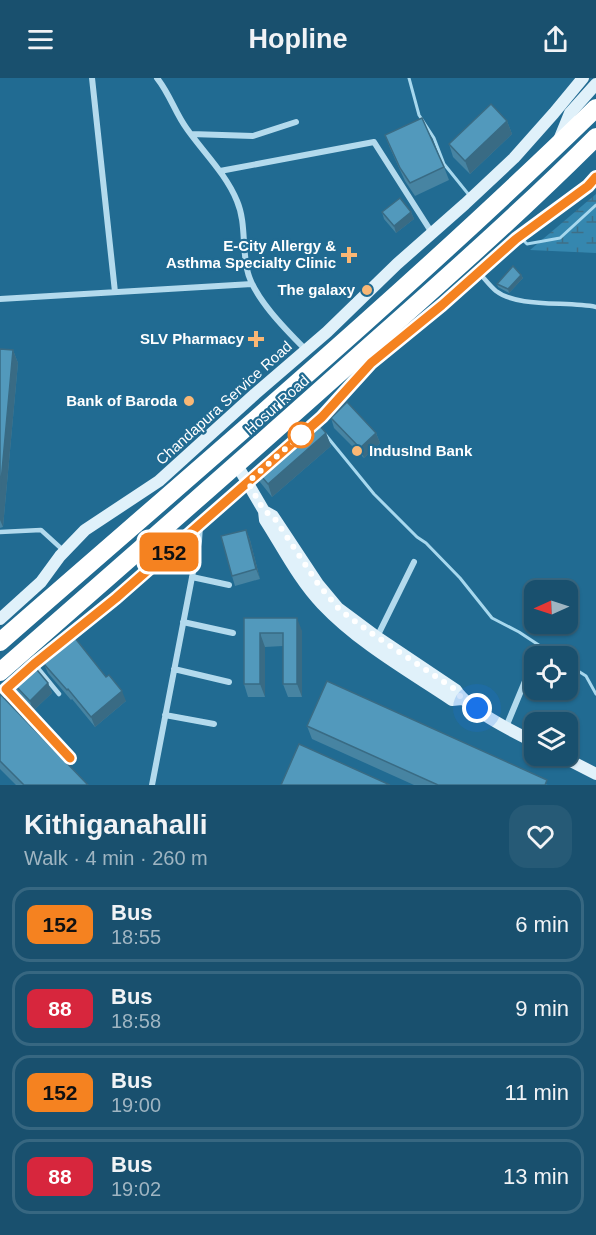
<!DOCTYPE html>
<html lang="en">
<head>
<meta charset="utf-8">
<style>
	body { margin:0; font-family:Helvetica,sans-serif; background:#265a76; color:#f1f3f6; height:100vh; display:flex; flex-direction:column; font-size:22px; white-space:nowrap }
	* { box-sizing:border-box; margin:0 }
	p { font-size:20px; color:#9fb5c2 }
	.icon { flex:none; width:33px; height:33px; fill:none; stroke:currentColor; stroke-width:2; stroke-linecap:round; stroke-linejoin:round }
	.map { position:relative; height:707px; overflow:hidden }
	.panel { display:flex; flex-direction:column; background:#19506e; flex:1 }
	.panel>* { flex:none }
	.badge { padding:0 12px; border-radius:9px; font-size:21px; line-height:39px }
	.needle { width:39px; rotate:267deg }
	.buttons { position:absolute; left:524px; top:502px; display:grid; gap:12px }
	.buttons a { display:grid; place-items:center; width:54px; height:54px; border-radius:12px; background:#19506e; box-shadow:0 2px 4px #0004,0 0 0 2px #376781; font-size:30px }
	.you { position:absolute; width:30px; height:30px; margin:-15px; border:4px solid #fff; border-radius:50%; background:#1a73e8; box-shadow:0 0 0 9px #1a73e833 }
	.map>.badge { position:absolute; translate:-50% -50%; box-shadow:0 0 0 3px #fff }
	.round { display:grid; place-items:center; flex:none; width:63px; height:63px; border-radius:18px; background:#265a76 }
	.headline { display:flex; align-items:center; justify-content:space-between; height:102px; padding:0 24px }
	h1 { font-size:28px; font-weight:600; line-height:45px }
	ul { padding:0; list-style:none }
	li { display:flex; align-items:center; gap:18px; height:75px; margin:0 12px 9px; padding:0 12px; border:3px solid #376781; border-radius:18px }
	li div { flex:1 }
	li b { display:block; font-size:22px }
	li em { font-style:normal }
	li .badge { min-width:66px; font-weight:700; text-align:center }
	header { display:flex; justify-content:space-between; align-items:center; height:78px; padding:0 24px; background:#19506e; font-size:27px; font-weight:600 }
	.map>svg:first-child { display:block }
	.wetland { fill:url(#wetland-marsh) }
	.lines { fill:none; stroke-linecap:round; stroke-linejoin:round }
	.stream { stroke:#a7d8ee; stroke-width:3 }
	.lane { stroke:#b3daed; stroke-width:4.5 }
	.street { stroke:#b3daed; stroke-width:6 }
	.secondary { stroke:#e0f1fa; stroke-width:12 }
	.highway { stroke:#fff; stroke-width:18 }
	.wall { fill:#4784a2 }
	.shaded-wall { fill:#396b84 }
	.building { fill:#5299bc; stroke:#396b84; stroke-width:1.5 }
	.line-casing { stroke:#fff; stroke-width:14 }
	.line { stroke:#f58220; stroke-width:9 }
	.walk { stroke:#fff; stroke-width:6; stroke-dasharray:0 10.8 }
	.poi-dot { fill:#f9b775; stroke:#216b92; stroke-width:2 }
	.stop-dot { fill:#fff; stroke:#f58220; stroke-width:3 }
	.labels { text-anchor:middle; stroke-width:4.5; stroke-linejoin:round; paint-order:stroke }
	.poi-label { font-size:15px; font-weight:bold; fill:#fff; stroke:#216b92; text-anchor:end }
	.street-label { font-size:15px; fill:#fff; stroke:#216b92 }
</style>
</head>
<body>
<header><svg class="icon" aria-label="menu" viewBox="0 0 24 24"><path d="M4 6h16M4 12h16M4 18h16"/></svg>Hopline<svg class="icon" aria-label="share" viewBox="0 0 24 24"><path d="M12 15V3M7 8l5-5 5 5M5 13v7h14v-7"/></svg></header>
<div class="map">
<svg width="596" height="707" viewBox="0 0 596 707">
	<defs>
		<pattern id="wetland-marsh" width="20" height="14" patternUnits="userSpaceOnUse" patternTransform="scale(1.5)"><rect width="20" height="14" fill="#3587af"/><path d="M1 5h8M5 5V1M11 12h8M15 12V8" fill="none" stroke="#3e6f87"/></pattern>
	</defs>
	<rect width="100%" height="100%" fill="#216b92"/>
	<!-- wetland -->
	<path class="wetland" d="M 596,116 L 596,175 L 530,172 Z"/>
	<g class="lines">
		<!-- stream -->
		<path class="stream" d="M 409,0 L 419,37 L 434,60 L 444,86 L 469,117
			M 523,162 L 527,166 L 560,160 L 596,127
			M 325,356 L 374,416 L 417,459 L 426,465 L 460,500 L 492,540 L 519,554 L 557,579
			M 567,586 L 586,598 L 596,616"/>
		<!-- lane -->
		<path class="lane" d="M 480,196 C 485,201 490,208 496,213 C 518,230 568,223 596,229
			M 0,454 L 41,452 L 64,473
			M 36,588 L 59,616
			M 7,611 L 70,680"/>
		<!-- street -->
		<path class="street" d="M 92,0 L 115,214
			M 157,0 C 170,16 175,35 187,51 C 204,75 226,96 237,123 C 246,144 242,168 247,191 C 252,218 286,252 306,272
			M 191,56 L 253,58 L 296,44
			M 220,93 L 374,64 L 432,155
			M 0,221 L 252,206
			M 192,499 L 229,507
			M 183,544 L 233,555
			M 377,559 L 414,484
			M 174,591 L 229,604
			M 165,637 L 214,646
			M 506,649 L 533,584
			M 152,707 L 199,463 L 200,448"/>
		<!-- secondary -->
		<path class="secondary" d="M 559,62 L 570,35 L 596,6
			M 304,354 L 322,339 L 371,285 L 442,227 L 516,161 L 587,108 L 596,99
			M 237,387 L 264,433 L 273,438 L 318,506 L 338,530 L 377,559 L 456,612 C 469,632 512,653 534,664
			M 264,433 L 265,442 C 283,470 299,502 322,526 C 359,565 407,592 452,622 L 462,621
			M 0,541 L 41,504 L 60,478 L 85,452 L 159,403 L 255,316 L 327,254 L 397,186 L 465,126 L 514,80 L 554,35 L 583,0
			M 0,616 L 34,586 L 116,520 L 268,386
			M 561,678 L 596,696"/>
		<!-- highway -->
		<path class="highway" d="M 0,564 C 201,388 405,216 596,30
			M 0,594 C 119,490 238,386 355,281 C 437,208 519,136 596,59"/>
	</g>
	<!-- wall -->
	<path class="wall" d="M 507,43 L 512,56 L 470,96 L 453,79 L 449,66 Z
		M 385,57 L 444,89 L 449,102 L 415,118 L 405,103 L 390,70 Z
		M 382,134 L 411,134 L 414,141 L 396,155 L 384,141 Z
		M 521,197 L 523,200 L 509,215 L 498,209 L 497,206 Z
		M 0,271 L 13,272 L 18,285 L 3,449 L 0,450 Z
		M 331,340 L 376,355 L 380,365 L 364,380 L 334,350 Z
		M 326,355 L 331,368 L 272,419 L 260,404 L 255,391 Z
		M 246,452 L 250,462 L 260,501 L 235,508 L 232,498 Z
		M 244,540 L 302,553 L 302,619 L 288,619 L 283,606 L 283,568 L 265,569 L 265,619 L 248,619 L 244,606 Z
		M 44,586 L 126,623 L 95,649 L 72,621 L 71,622 L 48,595 Z
		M 12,604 L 48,605 L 52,615 L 33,633 L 15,613 Z
		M 0,616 L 88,707 L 16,707 L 0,691 Z
		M 307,648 L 548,707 L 414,707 L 312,661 Z"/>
	<!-- shaded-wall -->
	<path class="shaded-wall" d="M 507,43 L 512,56 L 470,96 L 465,83 Z
		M 411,134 L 414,141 L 396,155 L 394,148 Z
		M 521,197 L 523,200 L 509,215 L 508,211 Z
		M 13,272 L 18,285 L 3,449 L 0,442 L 0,415 Z
		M 326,355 L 331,368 L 272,419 L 268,406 Z
		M 376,355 L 380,365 L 364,380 L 360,370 Z
		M 246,452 L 250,462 L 260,501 L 256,491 Z
		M 297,540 L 302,553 L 302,619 L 297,606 Z
		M 260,555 L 265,569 L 265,619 L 260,606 Z
		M 48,605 L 52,615 L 33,633 L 30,623 Z
		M 122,613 L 126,623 L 95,649 L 91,639 Z"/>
	<!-- building -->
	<path class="building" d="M 491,26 L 507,43 L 465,83 L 449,66 Z
		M 422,40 L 444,89 L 410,105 L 400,90 L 385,57 Z
		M 400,120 L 411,134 L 394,148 L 382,134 Z
		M 513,188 L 521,197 L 508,211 L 497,206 Z
		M 0,271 L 13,272 L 0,415 Z
		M 347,324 L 376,355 L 360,370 L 331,340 Z
		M 313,340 L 326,355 L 268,406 L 255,391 Z
		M 246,452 L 256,491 L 232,498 L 221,458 Z
		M 244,540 L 297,540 L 297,606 L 283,606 L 283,555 L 260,555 L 260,606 L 244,606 Z
		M 75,560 L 106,599 L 109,597 L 122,613 L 91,639 L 68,611 L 67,612 L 44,586 Z
		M 32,586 L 48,605 L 30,623 L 12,604 Z
		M 327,603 L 547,702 L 545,707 L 438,707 L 307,648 Z
		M 0,616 L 88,707 L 24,707 L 0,683 Z
		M 299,666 L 390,707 L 281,707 Z"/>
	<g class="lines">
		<defs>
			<path id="line" d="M 70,680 L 6,611 L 34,586 L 116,520 L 322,339 L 371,285 L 442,227 L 516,161 L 588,108 L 596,99"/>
		</defs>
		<!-- line casing -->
		<use href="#line" class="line-casing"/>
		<!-- line -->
		<use href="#line" class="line"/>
		<!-- walk -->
		<path class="walk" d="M 301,357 L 248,404 L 264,433 L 273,438 L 318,506 L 338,530 L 349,539 L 377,559 L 456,612 L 462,621 L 477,630"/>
	</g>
	<!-- markers -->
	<g class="poi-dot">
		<path d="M346 168h6v6h6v6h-6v6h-6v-6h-6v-6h6z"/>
		<circle cx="367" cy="212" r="6"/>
		<path d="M253 252h6v6h6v6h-6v6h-6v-6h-6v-6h6z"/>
		<circle cx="189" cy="323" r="6"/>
		<circle cx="357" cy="373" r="6"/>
	</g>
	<circle class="stop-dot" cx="301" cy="357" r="12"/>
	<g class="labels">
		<!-- poi labels -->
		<g class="poi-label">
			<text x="336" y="173">E-City Allergy &amp;<tspan x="336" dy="17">Asthma Specialty Clinic</tspan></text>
			<text x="355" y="217">The galaxy</text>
			<text x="244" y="266">SLV Pharmacy</text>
			<text x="177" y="328">Bank of Baroda</text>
			<text x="369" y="378" text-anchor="start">IndusInd Bank</text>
		</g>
		<!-- street labels -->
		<g class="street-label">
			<text transform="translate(224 325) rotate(-42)" y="5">Chandapura Service Road</text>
			<text transform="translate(277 327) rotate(-42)" y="5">Hosur Road</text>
		</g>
	</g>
</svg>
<div class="buttons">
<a><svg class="needle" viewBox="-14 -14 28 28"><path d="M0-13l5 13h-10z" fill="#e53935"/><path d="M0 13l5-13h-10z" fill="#9fb5c2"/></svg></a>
<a><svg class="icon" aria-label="locate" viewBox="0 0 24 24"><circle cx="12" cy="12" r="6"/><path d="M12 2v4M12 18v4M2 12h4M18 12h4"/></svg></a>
<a><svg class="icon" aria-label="layers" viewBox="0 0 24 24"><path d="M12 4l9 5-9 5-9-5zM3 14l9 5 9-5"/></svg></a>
</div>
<div class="you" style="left:477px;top:630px"></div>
<b class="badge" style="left:169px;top:474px;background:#f58220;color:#111">152</b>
</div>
<section class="panel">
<div class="headline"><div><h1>Kithiganahalli</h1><p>Walk · 4 min · 260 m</p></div><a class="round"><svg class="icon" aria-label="heart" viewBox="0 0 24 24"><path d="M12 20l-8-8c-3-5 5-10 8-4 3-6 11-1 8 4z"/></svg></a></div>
<ul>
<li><span class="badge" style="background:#f58220;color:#111">152</span><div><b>Bus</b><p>18:55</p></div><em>6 min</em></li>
<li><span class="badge" style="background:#d7263d;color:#fff">88</span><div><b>Bus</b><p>18:58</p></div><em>9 min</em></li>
<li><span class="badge" style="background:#f58220;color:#111">152</span><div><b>Bus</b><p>19:00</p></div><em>11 min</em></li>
<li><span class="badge" style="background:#d7263d;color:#fff">88</span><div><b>Bus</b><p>19:02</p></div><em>13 min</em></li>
</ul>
</section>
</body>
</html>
